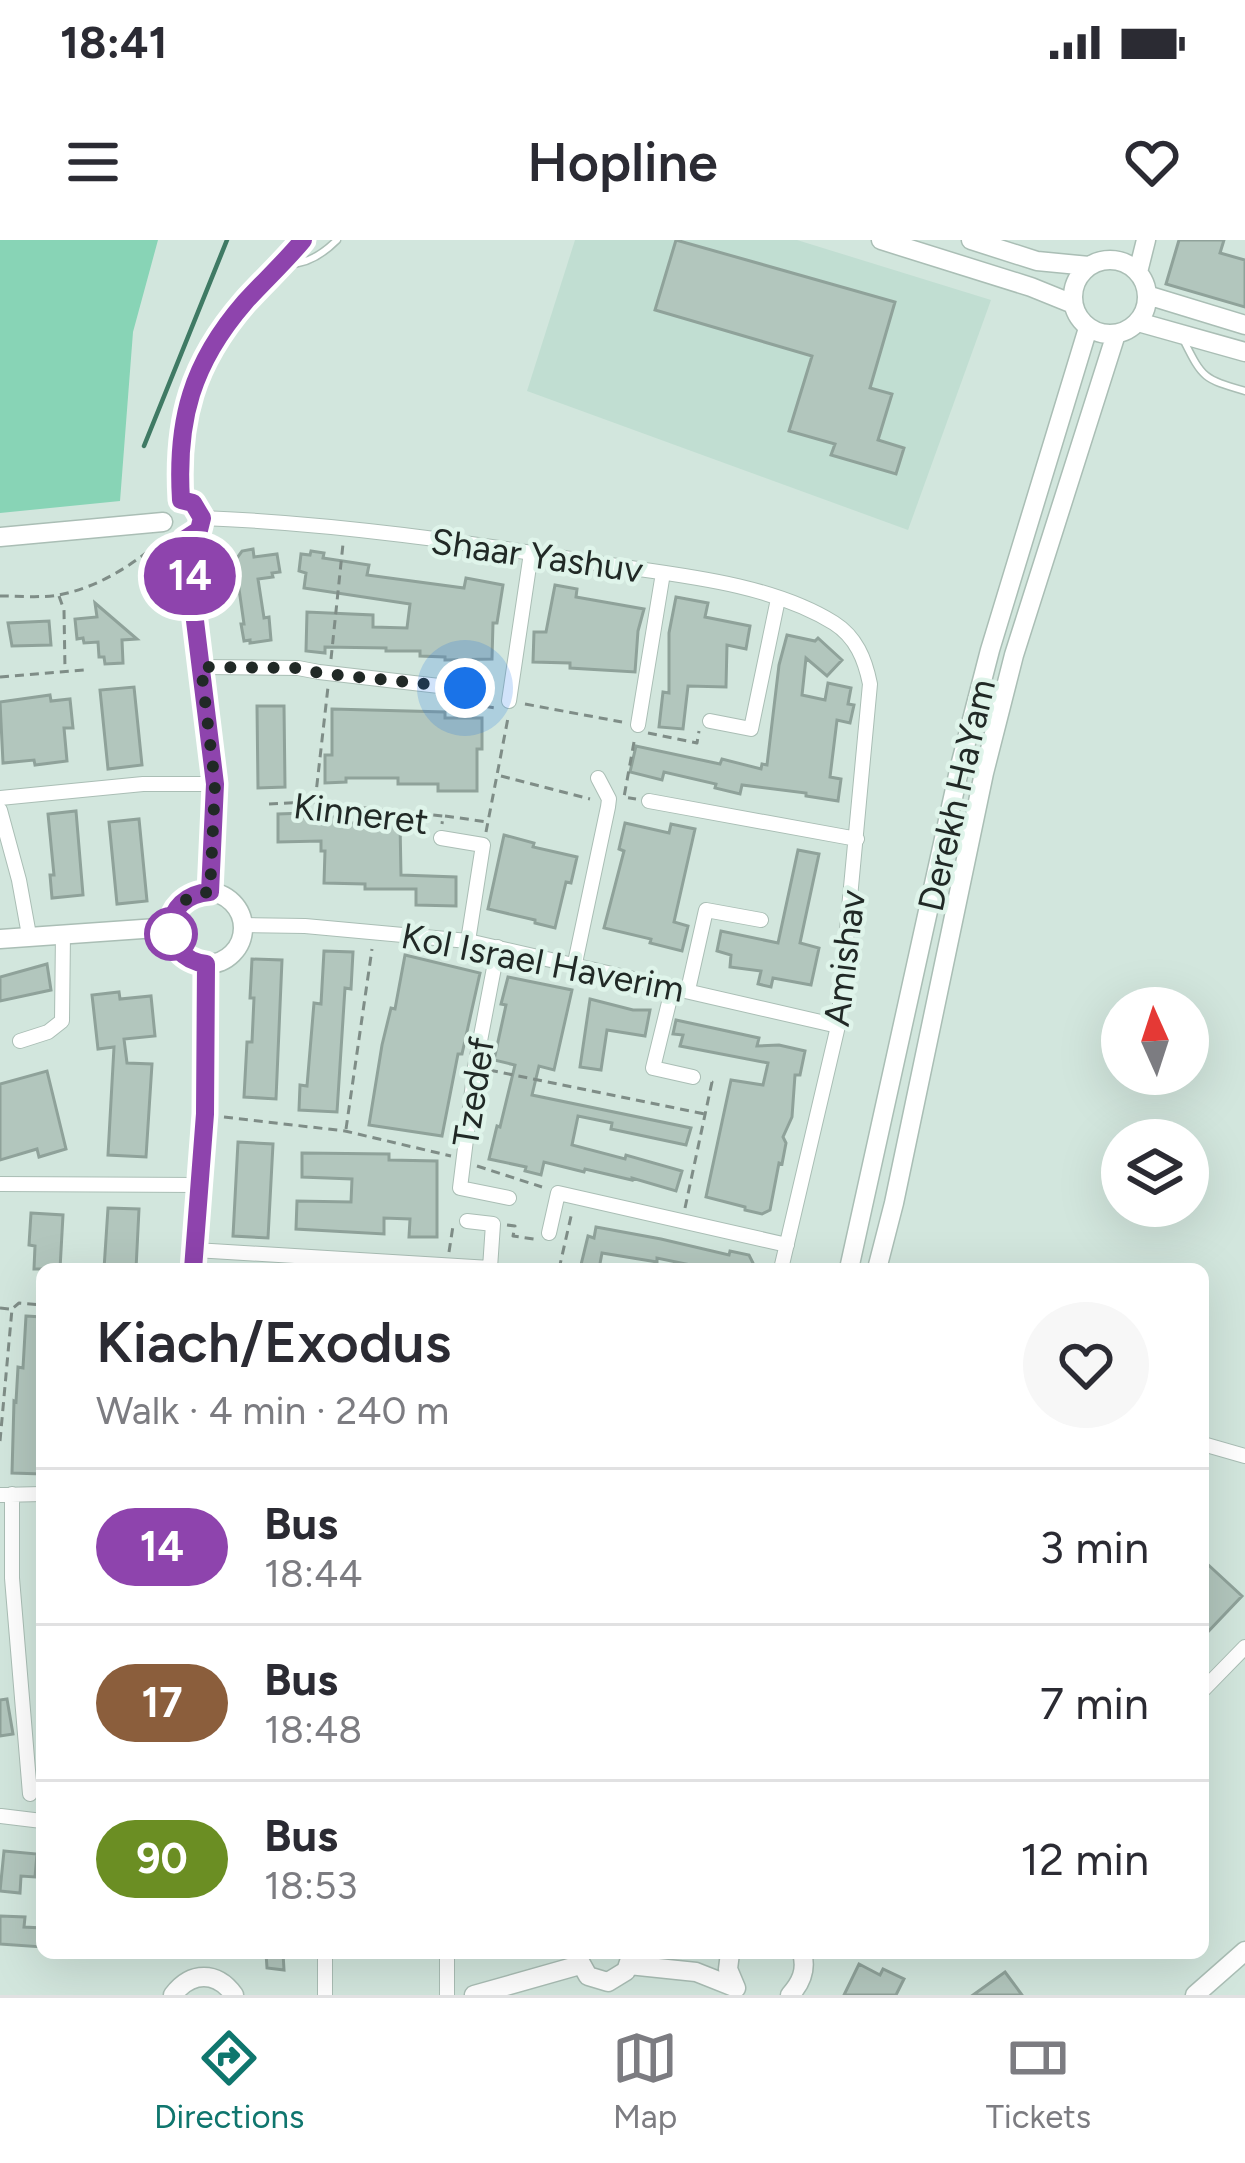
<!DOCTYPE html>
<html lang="en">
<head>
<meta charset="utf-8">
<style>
	body { margin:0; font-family:Figtree,sans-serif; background:#f7f7f7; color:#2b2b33; height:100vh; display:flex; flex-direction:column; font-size:45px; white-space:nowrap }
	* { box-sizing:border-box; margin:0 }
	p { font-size:39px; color:#7c7c81 }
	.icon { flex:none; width:66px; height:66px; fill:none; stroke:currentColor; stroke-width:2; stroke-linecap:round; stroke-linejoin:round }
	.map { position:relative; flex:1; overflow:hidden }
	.sheet { position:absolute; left:36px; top:1023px; width:1173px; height:696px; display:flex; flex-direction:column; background:#fff; border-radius:18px; box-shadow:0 12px 48px #0002 }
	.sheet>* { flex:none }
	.badge { padding:0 24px; border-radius:39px; font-size:42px; line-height:78px }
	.needle { width:78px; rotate:357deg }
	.controls { position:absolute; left:1101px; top:747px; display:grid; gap:24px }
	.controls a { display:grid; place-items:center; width:108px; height:108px; border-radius:50%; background:#fff; box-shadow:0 12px 48px #0002; font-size:60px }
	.you { position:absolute; width:60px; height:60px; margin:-30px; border:9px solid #fff; border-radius:50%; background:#1a73e8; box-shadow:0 0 0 18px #1a73e833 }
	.map>.badge { position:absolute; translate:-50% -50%; box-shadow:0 0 0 6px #fff }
	.round { display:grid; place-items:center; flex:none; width:126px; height:126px; border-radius:63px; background:#f7f7f7 }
	.headline { display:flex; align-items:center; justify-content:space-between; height:204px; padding:0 60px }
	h1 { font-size:57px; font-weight:600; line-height:90px }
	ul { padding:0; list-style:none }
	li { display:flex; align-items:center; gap:36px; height:156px; padding:0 60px; border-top:3px solid #e1e1e2 }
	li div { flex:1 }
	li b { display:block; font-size:45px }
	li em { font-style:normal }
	li .badge { min-width:132px; font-weight:700; text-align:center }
	.status { display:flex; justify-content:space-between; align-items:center; height:84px; padding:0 60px; background:#fff; direction:ltr }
	.status svg { height:33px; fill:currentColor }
	header { display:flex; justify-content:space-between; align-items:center; height:156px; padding:0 60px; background:#fff; font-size:54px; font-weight:600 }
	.tab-bar { display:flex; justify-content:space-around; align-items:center; height:168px; border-top:3px solid #e1e1e2; background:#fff; font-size:33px; color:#7c7c81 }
	.tab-bar a { display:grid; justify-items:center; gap:6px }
	.tab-bar .current { color:#0f766e }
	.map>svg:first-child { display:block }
	.built { fill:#c1ded2 }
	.green { fill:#88d4b6 }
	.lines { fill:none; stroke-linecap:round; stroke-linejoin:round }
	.stream { stroke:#3f7a64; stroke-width:4.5 }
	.building { fill:#b2c6bd; stroke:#8fa29a; stroke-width:3 }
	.lane-casing { stroke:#aabeb5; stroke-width:9 }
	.street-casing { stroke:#aabeb5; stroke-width:16 }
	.secondary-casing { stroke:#aabeb5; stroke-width:21 }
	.path { stroke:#7f8d87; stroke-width:3; stroke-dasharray:9 6; stroke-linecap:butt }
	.lane { stroke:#fff; stroke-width:6 }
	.street { stroke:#fff; stroke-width:14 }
	.secondary { stroke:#fff; stroke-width:18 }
	.line-casing { stroke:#fff; stroke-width:27 }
	.line { stroke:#8e44ad; stroke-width:18 }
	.walk { stroke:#212926; stroke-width:12; stroke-dasharray:0 21.6 }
	.stop-dot { fill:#fff; stroke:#8e44ad; stroke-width:6 }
	.labels { text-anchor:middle; stroke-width:9; stroke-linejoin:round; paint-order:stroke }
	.street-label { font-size:36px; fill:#212926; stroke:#dff4ea }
</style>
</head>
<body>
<div class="status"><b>18:41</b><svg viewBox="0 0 49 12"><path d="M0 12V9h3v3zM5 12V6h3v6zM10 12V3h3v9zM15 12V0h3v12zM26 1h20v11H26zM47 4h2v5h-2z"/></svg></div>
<header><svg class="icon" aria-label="menu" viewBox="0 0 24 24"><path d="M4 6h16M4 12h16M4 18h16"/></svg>Hopline<svg class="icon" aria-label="heart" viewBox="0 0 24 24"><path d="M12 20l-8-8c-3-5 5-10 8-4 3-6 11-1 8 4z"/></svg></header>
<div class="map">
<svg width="1245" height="1755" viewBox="0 0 1245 1755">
	<rect width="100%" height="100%" fill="#d2e6dd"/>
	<!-- built -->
	<path class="built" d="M 575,0 L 797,0 L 991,60 L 908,290 L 527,151 Z"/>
	<!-- green -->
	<path class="green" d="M 0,0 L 158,0 L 133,92 L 120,261 L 0,273 Z"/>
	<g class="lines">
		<!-- stream -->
		<path class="stream" d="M 144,206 L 227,0"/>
	</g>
	<!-- building -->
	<path class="building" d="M 676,0 L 895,62 L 870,148 L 892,154 L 878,200 L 904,208 L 896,234 L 831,215 L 835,204 L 789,191 L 812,116 L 655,70 Z
		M 1179,0 L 1224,0 L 1220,13 L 1245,20 L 1245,67 L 1166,44 Z
		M 253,309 L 254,317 L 277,314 L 280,332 L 272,333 L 273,337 L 258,339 L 264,378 L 269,377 L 271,400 L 250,403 L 250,400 L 244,401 L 241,384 L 244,384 L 238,342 L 228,344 L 226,333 L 242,311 Z
		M 311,311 L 324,313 L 323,318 L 369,325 L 367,335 L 464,348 L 466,338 L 503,345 L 497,383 L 493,383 L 492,419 L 445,420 L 445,417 L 420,416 L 420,411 L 386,411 L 386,408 L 325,407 L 325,413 L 306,411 L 307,372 L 373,375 L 373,387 L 407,388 L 410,364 L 304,348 L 306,333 L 299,331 L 301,314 L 310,315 Z
		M 555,345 L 577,349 L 576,357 L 644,369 L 638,391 L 635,432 L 570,428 L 570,423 L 533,422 L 534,392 L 546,392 Z
		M 676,357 L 708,363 L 705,377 L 750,386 L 746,409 L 727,405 L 726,447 L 688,446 L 683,489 L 659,487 L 663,452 L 669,453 L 669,393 Z
		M 95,363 L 137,399 L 122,400 L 123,423 L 105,424 L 104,417 L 99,417 L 98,402 L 84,403 L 83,398 L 77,399 L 75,379 L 97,377 Z
		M 49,381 L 51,405 L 12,406 L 8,383 Z
		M 787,395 L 815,401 L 818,398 L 842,420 L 827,436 L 806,418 L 802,455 L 825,460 L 828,443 L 851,448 L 848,464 L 854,465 L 850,483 L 837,480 L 830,537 L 841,539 L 838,561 L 806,556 L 806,553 L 742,545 L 740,554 L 715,548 L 716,544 L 664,532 L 662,540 L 630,532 L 636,506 L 720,524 L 722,519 L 761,529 L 762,524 L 767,525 L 779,425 Z
		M 134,447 L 142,525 L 108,529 L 100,450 Z
		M 50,455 L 51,461 L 70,459 L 73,488 L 64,488 L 67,521 L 35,525 L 34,520 L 3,523 L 0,462 Z
		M 257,466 L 284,466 L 285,547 L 258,548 Z
		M 332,469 L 445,472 L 445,478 L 482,478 L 482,509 L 477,509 L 477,551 L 438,551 L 438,544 L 398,544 L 398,538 L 346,538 L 346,542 L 325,543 L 325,515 L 332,515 Z
		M 76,571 L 83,655 L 52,658 L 50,635 L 54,635 L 48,574 Z
		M 305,573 L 305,577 L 348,577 L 348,583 L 400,582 L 401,635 L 456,637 L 456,666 L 416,665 L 416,649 L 365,649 L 365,644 L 324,643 L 325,611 L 321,611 L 321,601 L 278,602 L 278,574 Z
		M 139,579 L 147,661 L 117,664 L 109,582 Z
		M 625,583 L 669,593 L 671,584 L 695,589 L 674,682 L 688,686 L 682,711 L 650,703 L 651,699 L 604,688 L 624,611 L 619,609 Z
		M 504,595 L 534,603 L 533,607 L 577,617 L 571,643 L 566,642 L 555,688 L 535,683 L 535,680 L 488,669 Z
		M 798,610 L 819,614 L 800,703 L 819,708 L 811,745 L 773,738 L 771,747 L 758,744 L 761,731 L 730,727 L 731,715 L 717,711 L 721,691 L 778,703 Z
		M 324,711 L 353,712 L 351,749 L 345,748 L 337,872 L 299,870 L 300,845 L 307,846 L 314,763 L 321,764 Z
		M 405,715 L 480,733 L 462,814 L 458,814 L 442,896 L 369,885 L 382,805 L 391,768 L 395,769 Z
		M 252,719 L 282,720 L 276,859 L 244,857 L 247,802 L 252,802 L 254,758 L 250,758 Z
		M 47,724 L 51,750 L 0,761 L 0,737 Z
		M 508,737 L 572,750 L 554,830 L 539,826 L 532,855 L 691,888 L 686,905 L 611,889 L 612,883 L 578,876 L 572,905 L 625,919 L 626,915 L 682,931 L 676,951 L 632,938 L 632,940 L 585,929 L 584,932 L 544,922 L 541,935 L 525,931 L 526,927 L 489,919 L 497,886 L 500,887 L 515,825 L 494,820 L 506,765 L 501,764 Z
		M 119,752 L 120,759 L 151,756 L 155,796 L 124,799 L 127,823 L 152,824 L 146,917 L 108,915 L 114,807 L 98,809 L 92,755 Z
		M 590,759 L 633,770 L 650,770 L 645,796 L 607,790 L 601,830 L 580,827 Z
		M 676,780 L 759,798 L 757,806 L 779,805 L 805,811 L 800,835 L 795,835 L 792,877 L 783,897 L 786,903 L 782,924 L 779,923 L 770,970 L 762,974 L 745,970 L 745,967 L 706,957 L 731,840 L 763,845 L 768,823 L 680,806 L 683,795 L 673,794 Z
		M 47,831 L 66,909 L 39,917 L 37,909 L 0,920 L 0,844 Z
		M 238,902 L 273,904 L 268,998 L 233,996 Z
		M 302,913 L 389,914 L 389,920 L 437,921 L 437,997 L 409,997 L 410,979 L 384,978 L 384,994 L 296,989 L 297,961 L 351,962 L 352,939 L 302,937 Z
		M 108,968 L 139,969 L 136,1029 L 104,1029 Z
		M 31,973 L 63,975 L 60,1029 L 34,1029 L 35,1006 L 29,1005 Z
		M 596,987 L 661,999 L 729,1015 L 730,1011 L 749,1015 L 753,1023 L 752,1029 L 710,1029 L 657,1018 L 657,1022 L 602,1013 L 599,1029 L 580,1029 L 588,996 L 594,998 Z
		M 26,1076 L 42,1077 L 42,1234 L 12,1233 L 14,1161 L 16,1162 L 18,1127 L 23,1128 Z
		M 1203,1320 L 1242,1356 L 1203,1397 Z
		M 7,1459 L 13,1494 L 0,1496 L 0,1460 Z
		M 4,1611 L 37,1614 L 35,1637 L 21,1636 L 20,1653 L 0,1651 Z
		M 0,1676 L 25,1677 L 24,1687 L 42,1688 L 42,1707 L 0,1704 Z
		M 266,1713 L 283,1713 L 284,1730 L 267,1728 Z
		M 859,1724 L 880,1735 L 883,1729 L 904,1739 L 896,1755 L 844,1755 Z
		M 1005,1732 L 1022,1755 L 973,1755 Z"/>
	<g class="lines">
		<defs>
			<path id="lane" d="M 286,24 C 306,25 323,14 337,0
				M 1184,101 C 1203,139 1204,139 1245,151"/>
			<path id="street" d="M 202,278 C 336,283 471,303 603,324 C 677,335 770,343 834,383 C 856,397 865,419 870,444 L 838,786 L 781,1029
				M 201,427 L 298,428 L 319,432 L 465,449
				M 509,461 L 531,313
				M 710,481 L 751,489 L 778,359
				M 638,485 L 663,333
				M 0,558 L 143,544 L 215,544
				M 649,561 L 857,599
				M 0,570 L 19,640 L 29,695
				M 441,598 L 483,605 L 468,701
				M 244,685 L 305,686 L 468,701 L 838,786
				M 498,707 L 475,827 L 460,948 L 509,958
				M 575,723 L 608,567 L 609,559 L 598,538
				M 673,746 L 653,828 L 693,837
				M 688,750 L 706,670 L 761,680
				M 20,801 L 48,792 L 62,781 L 63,693
				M 0,944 L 199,945
				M 549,993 L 558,953 L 787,1005
				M 195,1010 L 490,1028 L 493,984 L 467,981
				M 1203,1204 L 1245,1216
				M 12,1254 L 12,1338 L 30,1554
				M 0,1255 L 42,1254
				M 1203,1450 L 1245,1407
				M 1,1576 L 42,1581
				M 325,1755 L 325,1713
				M 447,1755 L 447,1713"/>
			<path id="secondary" d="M 881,0 L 1031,47 L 1073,64
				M 971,0 L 1037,21 L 1089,26
				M1073 57a37 37 0 1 1 74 0a37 37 0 1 1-74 0Z
				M 1138,32 L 1146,0
				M 1147,55 L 1245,85
				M 1138,82 L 1245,112
				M 181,260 C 176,181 192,122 245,62 C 264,41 285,22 303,0
				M 181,260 L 193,263 L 202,278 L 199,290 L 185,299
				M 0,297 L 163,282
				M 185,299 L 215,544 L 210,652
				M171 688a36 36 0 1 1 72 0a36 36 0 1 1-72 0Z
				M 0,699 L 171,687
				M 193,1029 L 205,874 L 206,724
				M 849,1029 L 960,526 L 990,410 L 1088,88
				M 877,1029 L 894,963 L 984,533 L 1014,415 L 1116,94
				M 730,1713 L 728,1729 L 736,1748
				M 578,1718 L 588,1736 L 608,1742 L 626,1731 L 631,1716
				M 629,1725 L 696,1732 L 734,1747
				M 173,1755 C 191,1731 217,1731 234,1755
				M 474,1755 L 580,1725
				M 790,1755 C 801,1743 807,1730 802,1713
				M 1195,1755 L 1245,1711"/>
		</defs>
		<!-- lane casing -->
		<use href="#lane" class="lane-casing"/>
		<!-- street casing -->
		<use href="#street" class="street-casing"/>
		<!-- secondary casing -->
		<use href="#secondary" class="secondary-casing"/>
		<!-- path -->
		<path class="path" d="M 0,356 C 19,356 41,358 59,355 C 99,347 133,325 163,299
			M 59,356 L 64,370 L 65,429
			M 331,419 L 343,304
			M 0,437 L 84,430
			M 470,464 L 496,468
			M 525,464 L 622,482
			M 648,493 L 697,503 L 699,491
			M 634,502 L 624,557 L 636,559
			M 501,536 L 590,559
			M 315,562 L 328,447
			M 269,564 L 306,562 L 443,576 L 442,584
			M 445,576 L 488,582
			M 486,592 L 508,478
			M 489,830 L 705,874
			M 224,877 L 345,891 L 451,916
			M 346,889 L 372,709
			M 477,926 L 542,947
			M 685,968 L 712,842 L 707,840
			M 507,985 L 515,986 L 513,996 L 534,999
			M 449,1012 L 453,986
			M 559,1029 L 572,972
			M 0,1068 L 10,1069
			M 0,1201 L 12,1069 L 19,1063 L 42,1065"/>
		<!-- lane -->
		<use href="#lane" class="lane"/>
		<!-- street -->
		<use href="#street" class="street"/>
		<!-- secondary -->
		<use href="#secondary" class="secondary"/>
	</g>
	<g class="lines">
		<defs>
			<path id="line" d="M 193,1029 L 205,874 L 206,724 C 157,717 160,655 210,652 L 215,544 L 185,299 L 199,290 L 202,278 L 193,263 L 181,260 C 176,180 192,123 245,62 C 264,41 285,22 303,0"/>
		</defs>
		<!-- line casing -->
		<use href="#line" class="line-casing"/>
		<!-- line -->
		<use href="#line" class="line"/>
		<!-- walk -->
		<path class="walk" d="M 171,694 L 172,696 C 168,670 185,654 210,652 L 215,544 L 201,427 L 298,428 L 319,433 L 465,448"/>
	</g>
	<!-- markers -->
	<circle class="stop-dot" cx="171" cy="694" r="24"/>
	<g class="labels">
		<!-- street labels -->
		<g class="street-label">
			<text transform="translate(537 315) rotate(8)" y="13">Shaar Yashuv</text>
			<text transform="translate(956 555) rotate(-77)" y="13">Derekh HaYam</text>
			<text transform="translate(361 573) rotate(7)" y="13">Kinneret</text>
			<text transform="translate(844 718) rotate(-83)" y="13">Amishav</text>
			<text transform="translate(543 722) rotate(11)" y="13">Kol Israel Haverim</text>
			<text transform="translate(473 852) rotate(-81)" y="13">Tzedef</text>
		</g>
	</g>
</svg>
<div class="controls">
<a><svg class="needle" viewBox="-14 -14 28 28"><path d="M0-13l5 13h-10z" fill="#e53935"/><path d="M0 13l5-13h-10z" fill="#7c7c81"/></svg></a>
<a><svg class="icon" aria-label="layers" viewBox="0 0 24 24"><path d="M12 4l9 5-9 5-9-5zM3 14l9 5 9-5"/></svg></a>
</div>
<div class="you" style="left:465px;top:448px"></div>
<b class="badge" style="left:190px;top:336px;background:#8e44ad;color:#fff">14</b>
<section class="sheet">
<div class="headline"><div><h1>Kiach/Exodus</h1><p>Walk · 4 min · 240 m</p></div><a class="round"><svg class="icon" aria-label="heart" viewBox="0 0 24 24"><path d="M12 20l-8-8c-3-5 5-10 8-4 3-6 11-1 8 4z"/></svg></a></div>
<ul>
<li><span class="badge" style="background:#8e44ad;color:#fff">14</span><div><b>Bus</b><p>18:44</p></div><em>3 min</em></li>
<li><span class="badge" style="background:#8b5e3c;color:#fff">17</span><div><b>Bus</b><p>18:48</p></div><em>7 min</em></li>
<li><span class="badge" style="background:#6b8e23;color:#fff">90</span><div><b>Bus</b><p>18:53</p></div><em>12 min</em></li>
</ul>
</section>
</div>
<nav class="tab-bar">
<a class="current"><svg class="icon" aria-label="directions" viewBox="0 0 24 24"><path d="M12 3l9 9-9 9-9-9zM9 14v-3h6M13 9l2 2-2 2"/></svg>Directions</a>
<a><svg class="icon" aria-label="map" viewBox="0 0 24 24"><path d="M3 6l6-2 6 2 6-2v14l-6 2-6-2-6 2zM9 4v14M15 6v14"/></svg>Map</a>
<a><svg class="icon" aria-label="tickets" viewBox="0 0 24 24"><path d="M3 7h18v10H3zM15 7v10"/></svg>Tickets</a>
</nav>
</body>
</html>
